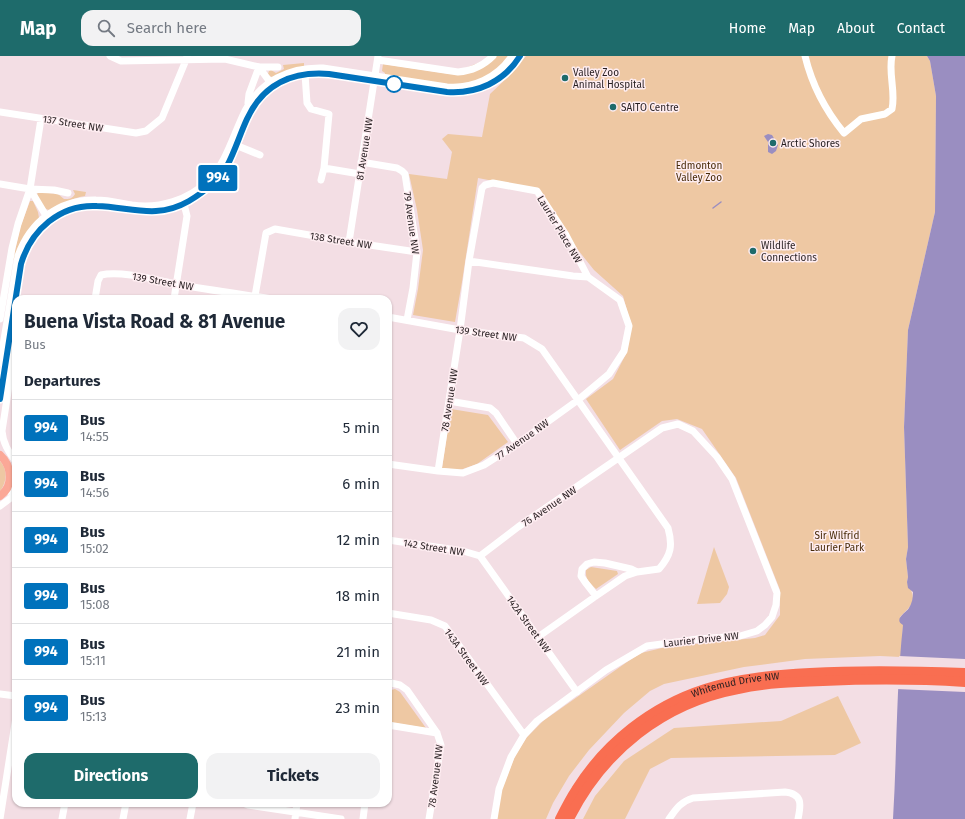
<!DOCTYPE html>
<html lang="en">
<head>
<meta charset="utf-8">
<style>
	body { margin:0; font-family:"Fira Sans",sans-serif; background:#f2f2f3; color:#1f2937; height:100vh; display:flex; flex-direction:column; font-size:15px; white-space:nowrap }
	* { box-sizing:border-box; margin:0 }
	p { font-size:13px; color:#747a83 }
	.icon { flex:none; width:22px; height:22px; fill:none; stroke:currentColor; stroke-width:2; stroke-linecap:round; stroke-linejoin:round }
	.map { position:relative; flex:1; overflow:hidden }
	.sheet { position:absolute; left:12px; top:239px; width:380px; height:512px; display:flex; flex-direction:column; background:#fff; border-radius:12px; box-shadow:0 1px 3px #0004 }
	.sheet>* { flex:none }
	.badge { padding:0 8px; border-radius:3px; font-size:14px; line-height:26px }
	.map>.badge { position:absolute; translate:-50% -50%; box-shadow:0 0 0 2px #fff }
	h2 { padding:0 12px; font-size:15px; line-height:36px }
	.round { display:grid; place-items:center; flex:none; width:42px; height:42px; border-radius:12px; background:#f2f2f3 }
	.summary { display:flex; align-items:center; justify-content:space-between; height:68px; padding:0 12px }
	h1 { font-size:19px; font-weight:700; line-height:30px }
	.button { display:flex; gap:8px; margin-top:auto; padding:8px 12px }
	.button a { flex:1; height:46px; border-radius:12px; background:#1e6b6b; color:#fff; font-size:16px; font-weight:700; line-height:46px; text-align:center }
	.button a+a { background:#f2f2f3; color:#1f2937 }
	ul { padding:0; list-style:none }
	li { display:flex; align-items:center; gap:12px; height:56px; padding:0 12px; border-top:1px solid #e0e1e3 }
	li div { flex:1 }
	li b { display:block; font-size:15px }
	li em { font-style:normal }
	li .badge { min-width:44px; font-weight:700; text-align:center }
	header { display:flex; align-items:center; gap:24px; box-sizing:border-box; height:56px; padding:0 20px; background:#1e6b6b; color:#fff }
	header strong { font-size:19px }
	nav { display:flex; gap:22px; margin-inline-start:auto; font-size:14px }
	.search { width:280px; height:36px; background:#f2f2f3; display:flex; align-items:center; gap:10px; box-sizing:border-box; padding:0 14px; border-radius:12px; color:#747a83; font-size:15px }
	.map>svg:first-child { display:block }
	.green { fill:#eec8a3 }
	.water { fill:#9a8ec1 }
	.pier { fill:#f3dee4 }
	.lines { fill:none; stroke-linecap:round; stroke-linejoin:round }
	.stream { stroke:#9a8ec1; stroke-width:1.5 }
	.minor { stroke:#fff; stroke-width:7 }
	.major { stroke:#fba897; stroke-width:8 }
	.highway { stroke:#f96e51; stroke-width:10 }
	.line-casing { stroke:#fff; stroke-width:9 }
	.line { stroke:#0072bc; stroke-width:6 }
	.poi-dot { fill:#1e6b6b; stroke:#feedf1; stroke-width:1.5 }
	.stop-dot { fill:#fff; stroke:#0072bc; stroke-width:2 }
	.labels { text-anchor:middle; stroke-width:3; stroke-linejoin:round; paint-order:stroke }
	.poi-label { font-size:10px; fill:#261e20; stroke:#feedf1; text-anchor:start }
	.street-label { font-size:10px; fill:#261e20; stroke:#feedf1 }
	.park-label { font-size:10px; fill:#472a07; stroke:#feedf1 }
</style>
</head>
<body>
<header>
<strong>Map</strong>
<div class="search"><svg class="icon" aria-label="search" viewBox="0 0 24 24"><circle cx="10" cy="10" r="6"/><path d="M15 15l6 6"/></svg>Search here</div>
<nav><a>Home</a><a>Map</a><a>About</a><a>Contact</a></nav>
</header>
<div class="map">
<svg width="965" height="763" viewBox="0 0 965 763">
	<rect width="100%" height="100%" fill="#f3dee4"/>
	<!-- green -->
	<path class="green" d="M 496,0 L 509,0 L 497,14 L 477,25 L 452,29 L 385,19 L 385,17 L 382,15 L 383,8 L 450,18 Z
		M 526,0 L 927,0 L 930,5 L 936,40 L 935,156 L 908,274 L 904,371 L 908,491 L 906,503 L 908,521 L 907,526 C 917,544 914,547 900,561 L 903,569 L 901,601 L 880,600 L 805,603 L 744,611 L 664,628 L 650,635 L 624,657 L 589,694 L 569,720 L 553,747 L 546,763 L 497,763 L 499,741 L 515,700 L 527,681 L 543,665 L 627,606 L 641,597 L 666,591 L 755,582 L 765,579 L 780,559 L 780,534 L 736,422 L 702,373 L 677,363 L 662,365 L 620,394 L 586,343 L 613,323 L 627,296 L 631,269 L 623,240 L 594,214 L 578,194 L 540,134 L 478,122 L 462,226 L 455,266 L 413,259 L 418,233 L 423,194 L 417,154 L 409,118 L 447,123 L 452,96 L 442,83 L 448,78 L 482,81 L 490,38 L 512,17 Z
		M 304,7 L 304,10 L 272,21 L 270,20 L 268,18 L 269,15 L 271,14 L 276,17 L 284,13 L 283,9 Z
		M 73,134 L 86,136 L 85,140 C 74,141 61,149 50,154 C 42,154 40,145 37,139 L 38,136 L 58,138 L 64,143 C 69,143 72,143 75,138 Z
		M 30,145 L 33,145 L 38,156 L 39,162 L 14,204 L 13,204 L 20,172 Z
		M 451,353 L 488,359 L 508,386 L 477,408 L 460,414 L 442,412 Z
		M 0,405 C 8,414 7,426 0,435 Z
		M 714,491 L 729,531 L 727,538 L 720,547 L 697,548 Z
		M 591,511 L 617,515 L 618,518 L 596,533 C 590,527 585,524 586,514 Z
		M 395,633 L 400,636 L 426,672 L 388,666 L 388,635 Z
		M 838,640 L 861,687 L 835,699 L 671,702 L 650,713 L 625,763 L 583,763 L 595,740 L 624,705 L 674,672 L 781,665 Z"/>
	<!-- water -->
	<path class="water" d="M 927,0 L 965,0 L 965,763 L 893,763 C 897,698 896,633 903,569 C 893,563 906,557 909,552 C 912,547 913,542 913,536 L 908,532 L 907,526 L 908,521 L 906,503 L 908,491 L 904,371 L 908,274 L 935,156 L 936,40 L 930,5 Z
		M 768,78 L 772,79 L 778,89 L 776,95 L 772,98 L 768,96 L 768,86 L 764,80 Z"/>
	<!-- pier -->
	<path class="pier" d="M 899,600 L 965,603 L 965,636 L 896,633 Z"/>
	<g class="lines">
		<!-- stream -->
		<path class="stream" d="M 713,152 L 721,146"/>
		<!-- minor -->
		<path class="minor" d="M 110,0 L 121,5 L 225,3 L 259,11 L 278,11
			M 805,0 C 812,29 825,54 844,77 L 861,63 L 885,58 L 892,53 C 896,36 888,17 892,0
			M 378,4 L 458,16 C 472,15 483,10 493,0
			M 259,11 L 272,29
			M 305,18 L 307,47 L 311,53 L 329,58 L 324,112 L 321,124
			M 248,47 L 249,38 L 259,11
			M 0,56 L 136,77 L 146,75 L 162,62 L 186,4 L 187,0
			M 233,88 L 260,99
			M 361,106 L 397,112 L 402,115 L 405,118 L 417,196 L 413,232 L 407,264
			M 324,112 L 360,118
			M 0,128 L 30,133 L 54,134 L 68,137
			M 30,133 L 48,163
			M 349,186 L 378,0
			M 469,205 L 573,220 L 588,221
			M 255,240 L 266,177 L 275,173 L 349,186 L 417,196
			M 95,243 L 98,225 L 101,219 C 120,214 156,224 176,228 C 208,234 240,238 273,243
			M 174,243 L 187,160 L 183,144
			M 388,261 L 460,274 L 524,282 L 542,293 L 668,472 C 673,490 671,499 659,513 L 637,516 L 631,513 L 605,507 L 594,506 L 587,508 L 582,513 L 581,520 L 585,526 L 596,540
			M 0,263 L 12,192 L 18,168 L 30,133 L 41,63
			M 16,284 L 2,375 C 3,388 9,396 16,406
			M 0,307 L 18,200 C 30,166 59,143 96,144 C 108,144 120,147 132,149 C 160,153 188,144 208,125 C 227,106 233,79 245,55 C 261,25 289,11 323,12 L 447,31 C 473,33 497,22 512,0
			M 0,343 L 21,208 C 31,174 60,148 97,150 C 131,151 156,163 189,145 C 204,136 218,125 227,110 C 235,95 240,78 247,63 C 263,28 293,15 329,18 L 447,36 C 477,38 504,26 520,0
			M 449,345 L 490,352 L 496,357 L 517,388
			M 388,408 L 438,415 L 463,417 L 484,409 L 517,388 L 578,344 L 609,318 L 624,295 L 629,270 L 620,244 L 588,221 L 566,179 L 537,135 L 493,127 L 485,129 L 482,132 L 469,205 L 460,274 L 438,415
			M 4,437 L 16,431
			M 0,450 L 16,438
			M 388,484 L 463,495 L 480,500
			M 480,500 L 518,471 L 662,372 L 678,368 L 693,375 L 717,401 L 732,423 L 777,537 L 776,549 L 772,561 L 765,569 L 757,575 L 740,580 L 698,583 L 647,590 L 606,614 L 537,665 L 524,679 L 511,701 L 499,733 L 494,763
			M 480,500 L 577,636
			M 388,557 L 431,564 L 445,570 L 524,679
			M 538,581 L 596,540 L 625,520 L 637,516
			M 388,630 L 391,627 L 400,629 L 407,634 L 437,677 L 441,689 L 429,763
			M 0,638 L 16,640
			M 388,669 L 437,677
			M 243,747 L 248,749 L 341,763
			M 0,763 L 16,661
			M 62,763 L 65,747
			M 123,763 L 126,747
			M 190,763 L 193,747
			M 295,763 L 297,747
			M 363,763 L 365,747
			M 669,763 C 676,753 680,746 693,742 L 785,736 C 803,738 801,749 798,763"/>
		<!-- major -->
		<path class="major" d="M 0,399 C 12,410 14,430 0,440"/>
		<!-- highway -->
		<g class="highway">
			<path id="s1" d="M 560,763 C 565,753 570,743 576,734 C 605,687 652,650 705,633 C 739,622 775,619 810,617 C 862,614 913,615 965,617"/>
			<path d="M 569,763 C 603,695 663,647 738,633 C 766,627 794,626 823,625 C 870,623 917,623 965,626"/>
		</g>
	</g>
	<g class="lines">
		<defs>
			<path id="line" d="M 0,343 L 21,208 C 31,174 60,148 97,150 C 131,151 156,164 189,145 C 204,136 218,125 227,110 C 235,95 240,78 247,63 C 263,28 293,15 329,18 L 447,36 C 477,38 504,26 520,0"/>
		</defs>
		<!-- line casing -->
		<use href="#line" class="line-casing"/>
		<!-- line -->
		<use href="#line" class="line"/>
	</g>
	<!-- markers -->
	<g class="poi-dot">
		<circle cx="565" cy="22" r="4"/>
		<circle cx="613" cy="51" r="4"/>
		<circle cx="773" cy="87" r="4"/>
		<circle cx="753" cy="195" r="4"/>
	</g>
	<circle class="stop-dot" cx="394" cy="28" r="8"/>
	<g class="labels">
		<!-- poi labels -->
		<g class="poi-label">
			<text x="573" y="20">Valley Zoo<tspan x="573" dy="12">Animal Hospital</tspan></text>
			<text x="621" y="55">SAITO Centre</text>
			<text x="781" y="91">Arctic Shores</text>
			<text x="761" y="193">Wildlife<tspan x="761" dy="12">Connections</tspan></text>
		</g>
		<!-- street labels -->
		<g class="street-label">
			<text transform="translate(73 67) rotate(9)" y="4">137 Street NW</text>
			<text transform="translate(364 93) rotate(-81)" y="4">81 Avenue NW</text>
			<text transform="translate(412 167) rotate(82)" y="4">79 Avenue NW</text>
			<text transform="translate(560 173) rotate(59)" y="4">Laurier Place NW</text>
			<text transform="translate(341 184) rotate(9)" y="4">138 Street NW</text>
			<text transform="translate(163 225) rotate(10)" y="4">139 Street NW</text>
			<text transform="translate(486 277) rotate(8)" y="4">139 Street NW</text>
			<text transform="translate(449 344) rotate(-81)" y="4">78 Avenue NW</text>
			<text transform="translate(522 383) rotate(-35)" y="4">77 Avenue NW</text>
			<text transform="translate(549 450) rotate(-34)" y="4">76 Avenue NW</text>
			<text transform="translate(434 491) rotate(9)" y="4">142 Street NW</text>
			<text transform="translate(529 568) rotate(54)" y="4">142A Street NW</text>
			<text transform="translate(701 583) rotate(-6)" y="4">Laurier Drive NW</text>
			<text transform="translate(467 601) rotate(54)" y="4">143A Street NW</text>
			<text dy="4" stroke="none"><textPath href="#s1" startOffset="231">Whitemud Drive NW</textPath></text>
			<text transform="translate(435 720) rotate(-83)" y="4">78 Avenue NW</text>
		</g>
		<!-- park labels -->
		<g class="park-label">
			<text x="699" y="113">Edmonton<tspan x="699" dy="12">Valley Zoo</tspan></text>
			<text x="837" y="483">Sir Wilfrid<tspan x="837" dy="12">Laurier Park</tspan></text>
		</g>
	</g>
</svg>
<b class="badge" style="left:218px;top:122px;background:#0072bc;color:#fff">994</b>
<section class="sheet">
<div class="summary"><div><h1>Buena Vista Road &amp; 81 Avenue</h1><p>Bus</p></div><a class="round"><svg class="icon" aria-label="heart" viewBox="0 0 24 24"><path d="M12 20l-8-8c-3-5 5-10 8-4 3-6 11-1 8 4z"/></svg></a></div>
<h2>Departures</h2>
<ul>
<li><span class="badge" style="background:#0072bc;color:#fff">994</span><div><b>Bus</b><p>14:55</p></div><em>5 min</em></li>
<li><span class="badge" style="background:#0072bc;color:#fff">994</span><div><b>Bus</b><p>14:56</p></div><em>6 min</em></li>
<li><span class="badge" style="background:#0072bc;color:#fff">994</span><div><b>Bus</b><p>15:02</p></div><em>12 min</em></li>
<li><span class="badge" style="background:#0072bc;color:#fff">994</span><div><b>Bus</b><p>15:08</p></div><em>18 min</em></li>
<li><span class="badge" style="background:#0072bc;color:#fff">994</span><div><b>Bus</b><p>15:11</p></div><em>21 min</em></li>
<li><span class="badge" style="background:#0072bc;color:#fff">994</span><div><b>Bus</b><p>15:13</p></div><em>23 min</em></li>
</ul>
<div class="button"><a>Directions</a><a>Tickets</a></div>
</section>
</div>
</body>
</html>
